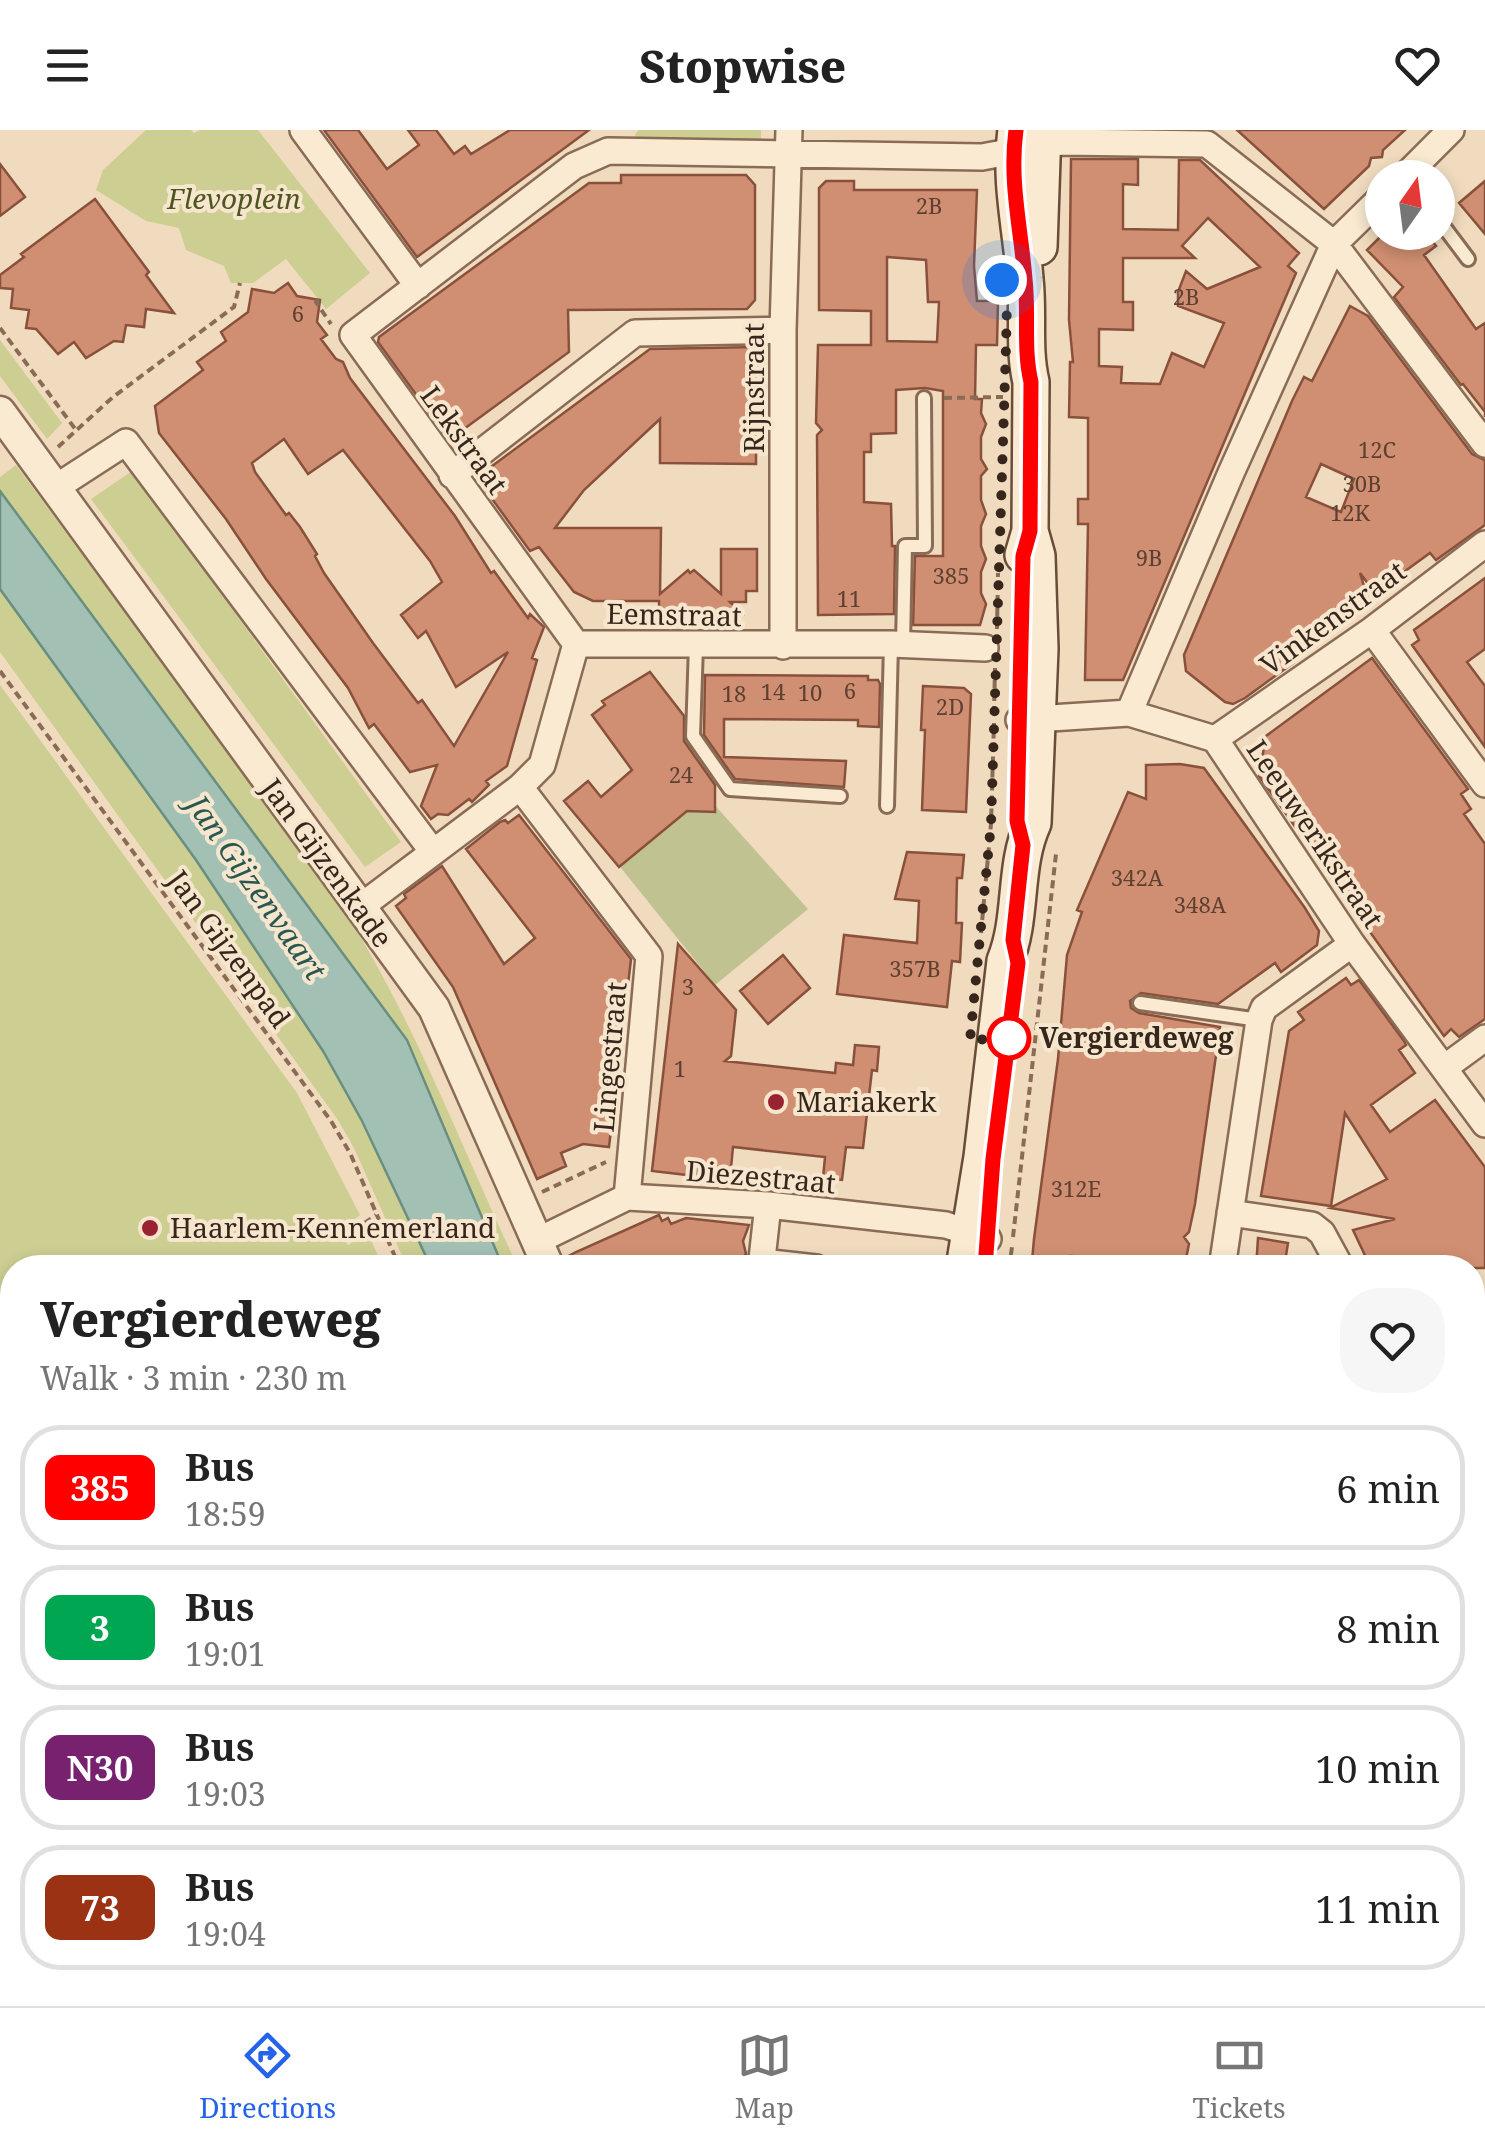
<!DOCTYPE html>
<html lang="en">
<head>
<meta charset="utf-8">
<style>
	body { margin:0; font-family:"Noto Serif",serif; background:#f6f6f6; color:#222; height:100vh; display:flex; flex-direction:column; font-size:38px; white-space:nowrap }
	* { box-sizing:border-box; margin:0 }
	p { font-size:32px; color:#767676 }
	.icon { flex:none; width:55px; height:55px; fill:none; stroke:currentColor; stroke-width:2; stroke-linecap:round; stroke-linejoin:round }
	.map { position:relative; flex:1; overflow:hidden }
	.sheet { position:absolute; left:0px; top:1125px; width:1485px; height:752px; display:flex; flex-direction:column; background:#fff; border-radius:40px 40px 0 0; box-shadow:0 5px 15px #0003 }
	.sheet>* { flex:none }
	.badge { padding:0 20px; border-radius:15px; font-size:35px; line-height:65px }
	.needle { width:65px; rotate:14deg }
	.controls { position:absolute; left:1365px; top:30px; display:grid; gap:20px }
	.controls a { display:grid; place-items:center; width:90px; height:90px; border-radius:50%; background:#fff; box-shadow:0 5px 15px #0003; font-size:50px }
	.you { position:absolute; width:50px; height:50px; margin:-25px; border:8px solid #fff; border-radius:50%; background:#1a73e8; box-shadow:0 0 0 15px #1a73e833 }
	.map>.badge { position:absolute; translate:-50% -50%; box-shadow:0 0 0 5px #fff }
	.round { display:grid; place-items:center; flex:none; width:105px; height:105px; border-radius:40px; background:#f6f6f6 }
	.summary { display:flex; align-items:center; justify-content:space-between; height:170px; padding:0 40px }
	h1 { font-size:48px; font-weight:800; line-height:75px }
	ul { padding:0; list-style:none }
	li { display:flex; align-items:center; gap:30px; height:125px; margin:0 20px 15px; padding:0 20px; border:5px solid #e0e0e0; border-radius:40px }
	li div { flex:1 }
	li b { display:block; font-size:38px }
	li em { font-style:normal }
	li .badge { min-width:110px; font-weight:700; text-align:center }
	header { display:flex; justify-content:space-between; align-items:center; height:130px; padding:0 40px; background:#fff; font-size:45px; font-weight:800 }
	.menu { display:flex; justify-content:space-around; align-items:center; height:140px; border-top:2px solid #e0e0e0; background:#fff; font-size:28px; color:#767676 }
	.menu a { display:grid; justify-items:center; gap:5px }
	.menu .current { color:#2563eb }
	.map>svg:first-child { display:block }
	.green { fill:#cdce92 }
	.cemetery { fill:#c1c292 }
	.water { fill:#a2c1b4; stroke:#698f81; stroke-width:2.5 }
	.building { fill:#d08f72; stroke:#89513b; stroke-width:2.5; fill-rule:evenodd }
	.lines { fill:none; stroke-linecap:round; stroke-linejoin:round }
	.service-casing { stroke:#896b56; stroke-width:18 }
	.minor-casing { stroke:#896b56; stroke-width:30 }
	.tertiary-casing { stroke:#896b56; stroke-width:35 }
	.secondary-casing { stroke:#6a4d39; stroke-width:40 }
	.path { stroke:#896b56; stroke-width:4; stroke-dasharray:8 5; stroke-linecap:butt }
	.service { stroke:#faead1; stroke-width:12 }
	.minor { stroke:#faead1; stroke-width:25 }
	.tertiary { stroke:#faead1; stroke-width:30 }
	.secondary { stroke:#faead1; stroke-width:35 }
	.line-casing { stroke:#fff; stroke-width:22 }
	.line { stroke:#f00; stroke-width:15 }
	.walk { stroke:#37261b; stroke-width:10; stroke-dasharray:0 18 }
	.stop-dot { fill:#fff; stroke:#f00; stroke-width:5 }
	.poi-dot { fill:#9a2331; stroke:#f7e6ce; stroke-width:4 }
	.labels { text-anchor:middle; stroke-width:8; stroke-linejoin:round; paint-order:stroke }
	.number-label { font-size:22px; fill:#5d4031 }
	.park-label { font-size:28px; font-style:italic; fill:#4d5521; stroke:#f7e6ce }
	.street-label { font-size:28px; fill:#37261b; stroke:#f7e6ce }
	.stop-label { font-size:28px; font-weight:bold; fill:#37261b; stroke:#f7e6ce; text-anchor:start }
	.poi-label { font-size:28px; fill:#37261b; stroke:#f7e6ce; text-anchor:start }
	.water-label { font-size:30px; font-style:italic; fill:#2a5850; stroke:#f7e6ce }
</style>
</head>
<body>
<header><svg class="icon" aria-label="menu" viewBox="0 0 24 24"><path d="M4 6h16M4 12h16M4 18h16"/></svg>Stopwise<svg class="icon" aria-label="heart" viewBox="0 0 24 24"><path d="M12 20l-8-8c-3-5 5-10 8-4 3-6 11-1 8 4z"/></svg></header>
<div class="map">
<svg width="1485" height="1876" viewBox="0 0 1485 1876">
	<rect width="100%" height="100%" fill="#f0dbbe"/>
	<!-- green -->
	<path class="green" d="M 146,0 L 191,0 L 194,3 L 200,0 L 258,0 L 370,143 L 326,179 L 286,129 L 253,153 L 231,153 L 224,136 L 186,120 L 179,98 L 146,91 L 96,60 L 103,40 Z
		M 638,0 L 761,0 L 761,17 L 642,15 L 635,5 Z
		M 0,210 L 62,293 L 47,309 L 0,246 Z
		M 16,335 L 340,774 C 414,888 460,1015 518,1137 L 503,1137 L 407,910 L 0,361 L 0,347 Z
		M 132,341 L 401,712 L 365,737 L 91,369 Z
		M 0,459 L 196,730 L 323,921 L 362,991 L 431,1137 L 407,1137 L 354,1018 L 338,990 L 0,522 Z
		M 0,555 L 297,963 L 360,1085 L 338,1102 L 348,1115 L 368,1103 L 383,1137 L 12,1138 L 12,1740 L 0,1744 Z
		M 537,1865 L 597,1865 L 605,1875 L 513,1876 Z"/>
	<!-- cemetery -->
	<path class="cemetery" d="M 686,670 L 711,671 L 808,779 L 715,855 L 613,728 Z"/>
	<!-- water -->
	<path class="water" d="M 0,361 L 407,910 L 503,1137 L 431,1137 L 362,991 L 323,921 L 196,730 L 0,459 Z"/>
	<!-- building -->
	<path class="building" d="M 324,0 L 358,0 L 387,39 L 419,15 L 408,0 L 436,0 L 454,24 L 465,16 L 471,24 L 510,0 L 589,0 L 417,127 Z
		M 1237,0 L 1405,0 L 1383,20 L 1382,27 L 1371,28 L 1369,36 L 1324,79 Z
		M 1071,29 L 1138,29 L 1138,55 L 1123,54 L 1123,99 L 1178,100 L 1179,30 L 1200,30 L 1299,123 L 1288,136 L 1296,143 L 1123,550 L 1085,550 L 1088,394 L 1078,394 L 1078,369 L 1088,369 L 1088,288 L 1069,287 L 1070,232 L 1073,232 L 1069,190 ZM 1208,88 L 1260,137 L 1207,159 L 1186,141 L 1178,162 L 1178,176 L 1224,193 L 1204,237 L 1172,223 L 1160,254 L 1121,253 L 1122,237 L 1099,236 L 1099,199 L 1133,200 L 1133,172 L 1123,172 L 1123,128 L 1195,128 L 1182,116 Z
		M 0,34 L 25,67 L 0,86 Z
		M 621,45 L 746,45 L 755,55 L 755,170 L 747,179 L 568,180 L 569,222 L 449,310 L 378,212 L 379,207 L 589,53 L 621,53 Z
		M 826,51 L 854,51 L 854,60 L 977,60 L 974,136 L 977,171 L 998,171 L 997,215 L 976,215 L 975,269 L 982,269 L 981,283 L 986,294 L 981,307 L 981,329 L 987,339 L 981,346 L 981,370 L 986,384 L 981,396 L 981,416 L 986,429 L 981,442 L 981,463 L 986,474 L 980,495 L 913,495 L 915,426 L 943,426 L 943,261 L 925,258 L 896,260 L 896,303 L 871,304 L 871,322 L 864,322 L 864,372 L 891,374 L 892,416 L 895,416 L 894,484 L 818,485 L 817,305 L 822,300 L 816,293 L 818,215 L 871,215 L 871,181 L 819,180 L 819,58 ZM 887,127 L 926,130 L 928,172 L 939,172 L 937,212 L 887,211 Z
		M 1485,51 L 1485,104 L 1459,73 Z
		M 95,69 L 149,142 L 146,145 L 174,183 L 146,179 L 144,197 L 126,195 L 123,212 L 114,211 L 86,228 L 74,212 L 58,224 L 36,199 L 26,198 L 29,180 L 11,178 L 13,159 L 0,158 L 0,145 L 24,127 L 21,124 Z
		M 1385,102 L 1426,102 L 1436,116 L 1424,125 L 1476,199 L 1485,193 L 1485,287 L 1485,282 L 1463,254 L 1461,255 L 1394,167 L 1403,157 L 1367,120 Z
		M 288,153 L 297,166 L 320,170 L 317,192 L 327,205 L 321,209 L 336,229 L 343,232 L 350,248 L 455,386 L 491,443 L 494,441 L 528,488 L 530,484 L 544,497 L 532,528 L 537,530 L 507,636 L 486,651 L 489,655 L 472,672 L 469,669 L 448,685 L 438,684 L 431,689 L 421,676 L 437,635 L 410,642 L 374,594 L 369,598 L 348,558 L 266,449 L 226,389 L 159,303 L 155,276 L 203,240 L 197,232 L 226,211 L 221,202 L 248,182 L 252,159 L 274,163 ZM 284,309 L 308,344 L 343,320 L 430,431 L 442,452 L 401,485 L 418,508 L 426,501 L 456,557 L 508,522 L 454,616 L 422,570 L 418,573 L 373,513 L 324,443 L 315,426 L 317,424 L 300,397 L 289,383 L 286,385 L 255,342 L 252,333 Z
		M 1350,176 L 1368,186 L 1472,324 L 1485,330 L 1485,395 L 1436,430 L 1430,423 L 1375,463 L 1360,443 L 1368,469 L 1315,507 L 1291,531 L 1293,533 L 1245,568 L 1233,574 L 1225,572 L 1186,541 L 1184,525 L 1292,271 L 1304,247 L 1312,251 ZM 1321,334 L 1354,349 L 1341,382 L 1306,367 Z
		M 756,217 L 756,234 L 759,238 L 756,242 L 756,334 L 660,333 L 660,289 L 584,360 L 555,398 L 661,398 L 660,464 L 688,440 L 690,443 L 694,440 L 721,464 L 721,419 L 757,419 L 757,461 L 746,461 L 746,472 L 730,472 L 742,484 L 659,483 L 659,471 L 593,471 L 574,462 L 539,417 L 530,421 L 479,351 L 480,345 L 650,219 Z
		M 1485,448 L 1485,519 L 1467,532 L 1485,556 L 1485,617 L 1412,515 L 1419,510 L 1414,500 Z
		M 1372,528 L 1468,659 L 1461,664 L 1471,679 L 1464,684 L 1485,714 L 1485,889 L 1459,907 L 1451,899 L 1444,906 L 1259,646 L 1266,606 Z
		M 650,542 L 684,586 L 684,611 L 715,655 L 715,682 L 687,681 L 619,737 L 564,671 L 588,651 L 601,667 L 632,640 L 592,585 L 605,575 L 602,571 Z
		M 705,545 L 868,546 L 868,550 L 878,550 L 880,554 L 879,597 L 858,596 L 858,590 L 724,589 L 724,627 L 846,631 L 844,657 L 735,649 L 704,605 Z
		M 923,556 L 964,558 L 971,564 L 966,682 L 922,680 L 925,600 L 921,600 Z
		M 1146,635 L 1180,634 L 1204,638 L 1305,778 L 1319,801 L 1317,815 L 1281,842 L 1275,833 L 1218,874 L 1141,863 L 1130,871 L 1131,878 L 1139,883 L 1220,897 L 1195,1074 L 1189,1102 L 1184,1107 L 1189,1114 L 1184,1138 L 1117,1138 L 1118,1131 L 1071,1126 L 1070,1138 L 1041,1138 L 1032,1131 L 1034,1109 L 1058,929 L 1067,825 L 1082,782 L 1077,780 L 1128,662 L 1146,669 Z
		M 519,685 L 631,829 L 609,1017 L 583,1014 L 561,1023 L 566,1036 L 537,1049 L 453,857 L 396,776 L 406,768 L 404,764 L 442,736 L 504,834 L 535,808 L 466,719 L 500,692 L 505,690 L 508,693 Z
		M 907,722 L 964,725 L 962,748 L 957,748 L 956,793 L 962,793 L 960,832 L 952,831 L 947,877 L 837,864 L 844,805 L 917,813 L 919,771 L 895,769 Z
		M 678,814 L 736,880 L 731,926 L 725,931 L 835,943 L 836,933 L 853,935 L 855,915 L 879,917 L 877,941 L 872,940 L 863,1018 L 846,1017 L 842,1050 L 823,1048 L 825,1027 L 733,1017 L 731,1038 L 697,1035 L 696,1046 L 652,1041 Z
		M 783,825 L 810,858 L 768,894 L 740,861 Z
		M 1346,848 L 1351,855 L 1359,850 L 1404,911 L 1406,915 L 1399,920 L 1415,943 L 1371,975 L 1390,1002 L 1435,970 L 1485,1037 L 1485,1138 L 1371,1138 L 1353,1100 L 1395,1089 L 1330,1078 L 1387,1049 L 1345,983 L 1331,1076 L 1261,1066 L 1289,901 L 1304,890 L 1298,882 Z
		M 659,1085 L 662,1091 L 668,1088 L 671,1094 L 686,1088 L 749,1095 L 743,1111 L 746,1124 L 735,1138 L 567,1138 L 565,1128 L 576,1122 Z
		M 1258,1108 L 1288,1113 L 1284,1138 L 1256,1138 Z"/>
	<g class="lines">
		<defs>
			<path id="service" d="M 1438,89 L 1468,129
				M 696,515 L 693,606 L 730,659 L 840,666
				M 903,515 L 905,416 L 925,416 L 924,268
				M 887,676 L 891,514
				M 1140,873 L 1259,890"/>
			<path id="minor" d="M 303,0 L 418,156
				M 1403,48 L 1451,0
				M 452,345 L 635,203 L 783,200
				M 55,358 L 126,312 L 433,722
				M 1372,500 L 1485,654
				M 576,514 L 353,205 L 574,36 L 608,21 L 982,27 L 1062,12 L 1207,14 L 1334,114 L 1485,314
				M 576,514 L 891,514 L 985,518
				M 783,516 L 783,200 L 789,0
				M 1129,583 L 1231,343 L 1334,114 L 1382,67
				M 1019,590 L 1129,583 L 1215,609 L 1352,814 L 1485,994
				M 1215,609 L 1372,500 L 1485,414
				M 520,657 L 649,826 L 627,1067
				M 359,778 L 520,657 L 542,635 L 576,514
				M 1444,938 L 1485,908
				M 1230,1083 L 1312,1095 L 1322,1103 L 1341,1138
				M 537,1111 L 627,1067 L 768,1075 L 946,1095 L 988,1109
				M 762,1132 L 816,1138
				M 761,1138 L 768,1075
				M 1222,1138 L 1259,890 L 1264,878 L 1352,814
				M 1472,1328 L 1485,1322
				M 0,1596 L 12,1628
				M 1472,1636 L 1485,1636
				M 1472,1863 L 1485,1863
				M 104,1865 L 108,1876
				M 917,1875 L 986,1865"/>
			<path id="tertiary" d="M 0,282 L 434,878 L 549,1138
				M 912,1865 L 918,1876"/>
			<path id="secondary" d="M 1016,0 C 1009,50 1021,99 1025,149 C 1029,184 1023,218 1031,252 L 1030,401 L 1023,425
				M 1039,117 L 1043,0
				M 964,1138 L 982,1027 L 1005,831 C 1023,787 1013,737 1033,693 L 1040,519 L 1037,426 L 1030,401
				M 715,1876 L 722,1865"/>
		</defs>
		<!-- service casing -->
		<use href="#service" class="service-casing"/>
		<!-- minor casing -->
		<use href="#minor" class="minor-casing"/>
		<!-- tertiary casing -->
		<use href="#tertiary" class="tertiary-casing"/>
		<!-- secondary casing -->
		<use href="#secondary" class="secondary-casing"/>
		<!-- path -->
		<path class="path" d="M 319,170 L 316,172 L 331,194
			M 0,198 L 76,300
			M 944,268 L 1003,267
			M 58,317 L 113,267 L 234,177 L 240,153
			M 997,499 L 998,443
			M 0,541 L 331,991 L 350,1023 L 400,1138
			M 994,584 L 995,538
			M 981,803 L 991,694 L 994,593
			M 542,1062 L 606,1032
			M 1013,1107 L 1056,724
			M 343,1108 L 376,1085
			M 1009,1138 L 1012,1117
			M 4,1699 L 12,1703
			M 190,1865 L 195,1876
			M 602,1865 L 612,1872
			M 612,1872 L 629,1868 L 639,1876
			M 611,1876 L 615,1865
			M 756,1876 L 762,1865"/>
		<!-- service -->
		<use href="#service" class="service"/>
		<!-- minor -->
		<use href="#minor" class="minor"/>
		<!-- tertiary -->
		<use href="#tertiary" class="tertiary"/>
		<!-- secondary -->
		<use href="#secondary" class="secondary"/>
	</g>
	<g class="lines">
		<defs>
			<path id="line" d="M 985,1138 L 993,1029 L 1018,833 L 1013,810 L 1023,715 L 1017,691 L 1023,426 L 1030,401 L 1031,252 C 1023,218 1029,184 1025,149 C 1021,99 1009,51 1016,0"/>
		</defs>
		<!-- line casing -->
		<use href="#line" class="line-casing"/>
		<!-- line -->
		<use href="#line" class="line"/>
		<!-- walk -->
		<path class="walk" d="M 1002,150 L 1007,172 L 1006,216 L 991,694 L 970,910 L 1009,908"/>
	</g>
	<!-- markers -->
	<circle class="stop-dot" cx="1009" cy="908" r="20"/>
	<g class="poi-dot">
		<circle cx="776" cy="972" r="10"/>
		<circle cx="150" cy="1098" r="10"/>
	</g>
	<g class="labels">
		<!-- number labels -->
		<g class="number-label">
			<text x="929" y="84">2B</text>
			<text x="1186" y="175">2B</text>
			<text x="298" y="192">6</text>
			<text x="1377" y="328">12C</text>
			<text x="1362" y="362">30B</text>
			<text x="1350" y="391">12K</text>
			<text x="1149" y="436">9B</text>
			<text x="951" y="454">385</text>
			<text x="849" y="477">11</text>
			<text x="850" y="569">6</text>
			<text x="773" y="570">14</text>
			<text x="810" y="571">10</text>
			<text x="734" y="572">18</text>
			<text x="950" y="585">2D</text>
			<text x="681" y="653">24</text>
			<text x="1137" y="756">342A</text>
			<text x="1200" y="783">348A</text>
			<text x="915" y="847">357B</text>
			<text x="688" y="865">3</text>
			<text x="680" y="947">1</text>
			<text x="1076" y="1067">312E</text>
		</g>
		<!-- park labels -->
		<g class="park-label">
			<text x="234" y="79">Flevoplein</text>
		</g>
		<!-- street labels -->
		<g class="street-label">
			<text transform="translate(754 258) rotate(-90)" y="10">Rijnstraat</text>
			<text transform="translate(464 310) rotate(54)" y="10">Lekstraat</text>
			<text transform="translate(674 485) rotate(1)" y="10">Eemstraat</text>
			<text transform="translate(1333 488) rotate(-36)" y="10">Vinkenstraat</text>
			<text transform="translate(1315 704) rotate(56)" y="10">Leeuwerikstraat</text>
			<text transform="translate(327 733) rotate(54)" y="10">Jan Gijzenkade</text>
			<text transform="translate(229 819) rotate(54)" y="10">Jan Gijzenpad</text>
			<text transform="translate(610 927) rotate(-85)" y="10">Lingestraat</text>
			<text transform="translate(761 1047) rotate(5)" y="10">Diezestraat</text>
		</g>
		<!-- stop labels -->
		<g class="stop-label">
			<text x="1039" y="918">Vergierdeweg</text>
		</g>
		<!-- poi labels -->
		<g class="poi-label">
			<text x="796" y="982">Mariakerk</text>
			<text x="170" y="1108">Haarlem-Kennemerland</text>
		</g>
		<!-- water labels -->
		<g class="water-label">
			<text transform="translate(256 758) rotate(55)" y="10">Jan Gijzenvaart</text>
		</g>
	</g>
</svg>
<div class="controls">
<a><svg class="needle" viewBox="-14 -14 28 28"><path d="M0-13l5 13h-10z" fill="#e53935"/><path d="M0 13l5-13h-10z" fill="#767676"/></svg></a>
</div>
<div class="you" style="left:1002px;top:150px"></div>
<section class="sheet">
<div class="summary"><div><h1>Vergierdeweg</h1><p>Walk · 3 min · 230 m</p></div><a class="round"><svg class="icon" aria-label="heart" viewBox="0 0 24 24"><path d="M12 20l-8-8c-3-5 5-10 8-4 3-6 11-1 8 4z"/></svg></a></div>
<ul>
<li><span class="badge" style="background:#f00;color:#fff">385</span><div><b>Bus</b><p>18:59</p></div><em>6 min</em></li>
<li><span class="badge" style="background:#00a651;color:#fff">3</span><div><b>Bus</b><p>19:01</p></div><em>8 min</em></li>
<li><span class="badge" style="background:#77216f;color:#fff">N30</span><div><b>Bus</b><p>19:03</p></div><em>10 min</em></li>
<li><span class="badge" style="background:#9b3214;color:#fff">73</span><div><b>Bus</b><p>19:04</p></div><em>11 min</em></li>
</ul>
</section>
</div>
<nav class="menu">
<a class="current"><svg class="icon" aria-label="directions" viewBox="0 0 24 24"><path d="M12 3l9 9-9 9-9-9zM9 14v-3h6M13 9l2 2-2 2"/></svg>Directions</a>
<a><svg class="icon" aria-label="map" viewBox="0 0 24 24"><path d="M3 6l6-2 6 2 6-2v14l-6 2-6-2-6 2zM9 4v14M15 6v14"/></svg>Map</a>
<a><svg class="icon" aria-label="tickets" viewBox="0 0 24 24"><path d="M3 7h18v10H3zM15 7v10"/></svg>Tickets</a>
</nav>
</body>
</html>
